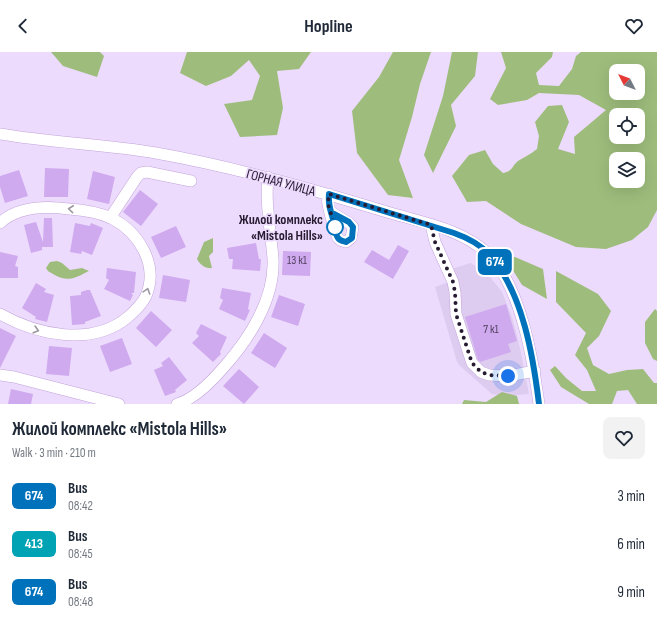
<!DOCTYPE html>
<html lang="en">
<head>
<meta charset="utf-8">
<style>
	body { margin:0; font-family:"Sofia Sans Condensed",sans-serif; background:#f2f2f3; color:#1f2937; height:100vh; display:flex; flex-direction:column; font-size:15px; white-space:nowrap }
	* { box-sizing:border-box; margin:0 }
	p { font-size:13px; color:#747a83 }
	.icon { flex:none; width:22px; height:22px; fill:none; stroke:currentColor; stroke-width:2; stroke-linecap:round; stroke-linejoin:round }
	.map { position:relative; height:352px; overflow:hidden }
	.sheet { display:flex; flex-direction:column; background:#fff; flex:1 }
	.sheet>* { flex:none }
	.badge { padding:0 8px; border-radius:6px; font-size:14px; line-height:26px }
	.needle { width:26px; rotate:312deg }
	.tools { position:absolute; left:609px; top:12px; display:grid; gap:8px }
	.tools a { display:grid; place-items:center; width:36px; height:36px; border-radius:8px; background:#fff; box-shadow:0 4px 16px #0002; font-size:20px }
	.you { position:absolute; width:20px; height:20px; margin:-10px; border:3px solid #fff; border-radius:50%; background:#1a73e8; box-shadow:0 0 0 6px #1a73e833 }
	.map>.badge { position:absolute; translate:-50% -50%; box-shadow:0 0 0 2px #fff }
	.round { display:grid; place-items:center; flex:none; width:42px; height:42px; border-radius:8px; background:#f2f2f3 }
	.headline { display:flex; align-items:center; justify-content:space-between; height:68px; padding:0 12px }
	h1 { font-size:19px; font-weight:700; line-height:30px }
	ul { padding:0; list-style:none }
	li { display:flex; align-items:center; gap:12px; height:48px; padding:0 12px }
	li div { flex:1 }
	li b { display:block; font-size:15px }
	li em { font-style:normal }
	li .badge { min-width:44px; font-weight:700; text-align:center }
	header { display:flex; justify-content:space-between; align-items:center; height:52px; padding:0 12px; background:#fff; font-size:18px; font-weight:700 }
	.map>svg:first-child { display:block }
	.built { fill:#decbf0 }
	.green { fill:#9ebd7c; fill-rule:evenodd }
	.building { fill:#cfaaee }
	.lines { fill:none; stroke-linecap:round; stroke-linejoin:round }
	.minor-casing { stroke:#c1a3da; stroke-width:12 }
	.minor { stroke:#fff; stroke-width:11 }
	.oneway { stroke:#9e98a2 }
	.line-casing { stroke:#fff; stroke-width:9 }
	.line { stroke:#0072bc; stroke-width:6 }
	.walk { stroke:#271b31; stroke-width:4; stroke-dasharray:0 7.2 }
	.stop-dot { fill:#fff; stroke:#0072bc; stroke-width:2 }
	.labels { text-anchor:middle; stroke-width:3.5; stroke-linejoin:round; paint-order:stroke }
	.number-label { font-size:12px; fill:#513f60 }
	.street-label { font-size:14px; fill:#271b31; stroke:#eddbfe }
	.stop-label { font-size:14px; font-weight:bold; fill:#271b31; stroke:#eddbfe; text-anchor:end }
</style>
</head>
<body>
<header><svg class="icon" aria-label="back" viewBox="0 0 24 24"><path d="M15 5l-7 7 7 7"/></svg>Hopline<svg class="icon" aria-label="heart" viewBox="0 0 24 24"><path d="M12 20l-8-8c-3-5 5-10 8-4 3-6 11-1 8 4z"/></svg></header>
<div class="map">
<svg width="657" height="352" viewBox="0 0 657 352">
	<rect width="100%" height="100%" fill="#eddbfe"/>
	<!-- built -->
	<path class="built" d="M 471,211 L 487,221 L 502,240 L 512,265 L 520,296 L 529,342 L 506,344 L 492,342 L 460,314 L 457,310 L 435,235 L 449,230 L 444,219 Z"/>
	<!-- green -->
	<path class="green" d="M 51,0 L 100,0 L 104,4 L 97,25 L 63,14 Z
		M 187,0 L 311,0 L 299,17 L 277,19 L 283,56 L 277,83 L 240,85 L 224,52 L 252,48 L 260,24 L 249,8 L 231,24 L 206,34 L 180,21 Z
		M 393,0 L 431,0 L 420,32 L 412,65 L 399,108 L 413,146 L 388,143 L 357,101 L 352,59 L 379,25 Z
		M 452,0 L 478,0 L 475,24 L 451,53 L 456,74 L 433,121 L 424,103 L 443,44 Z
		M 501,0 L 553,0 L 552,5 L 536,21 L 539,33 L 559,34 L 572,17 L 576,4 L 581,0 L 657,0 L 657,158 L 648,175 L 632,188 L 606,197 L 576,195 L 521,172 L 486,149 L 467,150 L 452,124 L 469,103 L 485,98 L 493,112 L 503,121 C 513,119 511,115 518,109 C 524,105 531,102 537,97 L 539,84 L 535,70 L 548,54 L 562,53 L 569,70 L 558,97 L 575,102 L 574,85 L 606,58 L 579,43 L 539,41 L 527,48 L 498,53 L 490,47 L 506,16 ZM 616,19 L 638,19 L 638,41 L 616,41 ZM 616,63 L 638,63 L 638,85 L 616,85 ZM 616,107 L 638,107 L 638,129 L 616,129 Z
		M 213,186 L 213,200 L 209,204 L 212,216 C 206,217 200,213 197,207 L 204,190 Z
		M 515,205 L 543,217 L 547,247 L 522,233 L 506,207 Z
		M 57,209 L 62,211 L 70,218 L 82,216 L 89,219 C 75,226 68,231 53,222 C 50,220 48,220 46,216 L 50,210 Z
		M 556,219 L 598,242 L 611,259 L 599,284 L 587,296 L 593,313 L 609,322 L 627,318 L 643,317 L 654,331 L 657,331 L 657,352 L 637,352 L 628,338 L 617,339 L 612,352 L 589,352 L 561,335 L 550,318 L 555,314 L 566,326 L 582,339 L 596,339 L 587,318 L 575,303 L 586,281 L 556,250 Z
		M 655,257 L 657,259 L 657,309 L 653,307 L 645,291 L 645,270 Z
		M 502,340 L 517,344 L 519,352 L 462,352 L 464,348 L 486,350 Z"/>
	<!-- building -->
	<path class="building" d="M 45,116 L 69,117 L 68,145 L 44,145 Z
		M 19,118 L 28,144 L 5,151 L 0,135 L 0,124 Z
		M 93,119 L 115,125 L 109,152 L 87,147 Z
		M 140,138 L 158,152 L 141,174 L 123,160 Z
		M 44,166 L 52,166 L 53,195 L 42,195 L 42,198 L 31,201 L 24,173 L 36,170 L 43,190 Z
		M 75,171 L 90,174 L 91,171 L 103,176 L 92,203 L 82,199 L 81,202 L 70,200 Z
		M 176,174 L 186,195 L 161,206 L 151,185 Z
		M 256,191 L 259,207 L 261,207 L 260,219 L 232,217 L 233,207 L 229,207 L 227,196 Z
		M 398,193 L 409,199 L 393,227 L 364,210 L 372,198 L 389,208 Z
		M 283,199 L 311,200 L 310,224 L 282,223 Z
		M 0,200 L 18,204 L 15,214 L 18,215 L 18,226 L 0,226 Z
		M 107,216 L 136,220 L 134,241 L 131,241 L 133,243 L 130,249 L 104,237 L 109,228 L 106,226 Z
		M 163,223 L 190,228 L 186,250 L 159,246 Z
		M 36,231 L 46,237 L 44,240 L 54,243 L 47,270 L 35,267 L 36,265 L 22,256 Z
		M 222,236 L 251,241 L 248,257 L 250,258 L 245,269 L 219,257 L 223,248 L 220,246 Z
		M 87,238 L 90,238 L 101,264 L 85,270 L 85,272 L 72,273 L 70,244 L 81,243 L 81,240 Z
		M 279,243 L 305,252 L 298,274 L 271,265 Z
		M 506,252 L 517,289 L 508,292 L 511,300 L 480,310 L 478,308 L 465,265 Z
		M 151,259 L 172,278 L 156,295 L 136,276 Z
		M 201,272 L 227,285 L 220,300 L 221,302 L 213,310 L 192,291 L 199,284 L 196,281 Z
		M 0,276 L 16,284 L 0,316 Z
		M 264,281 L 287,296 L 275,316 L 251,301 Z
		M 122,286 L 132,312 L 110,320 L 100,294 Z
		M 49,294 L 72,296 L 69,324 L 46,322 Z
		M 169,305 L 187,328 L 175,338 L 176,340 L 165,344 L 154,318 L 163,314 L 161,311 Z
		M 239,317 L 259,335 L 244,352 L 223,334 Z
		M 11,337 L 33,342 L 31,352 L 8,352 Z"/>
	<g class="lines">
		<defs>
			<path id="minor" d="M 0,82 C 52,91 105,92 156,101 C 235,115 311,137 387,160 C 421,170 462,177 488,202 C 521,234 533,308 539,352
				M 329,142 C 328,145 327,149 328,152 C 328,155 336,184 338,186 C 340,189 343,189 346,190 L 351,186 L 353,175 C 346,167 336,165 329,158
				M 110,166 L 137,125 L 141,121 L 147,120 L 191,129
				M 0,171 C 18,154 46,154 69,157 C 83,158 98,160 111,166 C 139,180 159,213 146,244 C 142,252 135,259 128,265 C 92,295 37,283 0,262
				M 431,173 L 435,190 L 453,230 L 455,240 L 456,262 L 472,311 L 481,320 L 489,323 L 508,324 L 535,319
				M 0,323 L 14,325 L 119,352
				M 177,352 C 195,347 212,329 224,315 C 249,287 275,247 273,207 C 271,179 265,153 268,125"/>
		</defs>
		<!-- minor casing -->
		<use href="#minor" class="minor-casing"/>
		<!-- minor -->
		<use href="#minor" class="minor"/>
	</g>
	<!-- one-way arrows -->
	<defs><path id="oneway-chevron" d="M-2-3.5L2.5 0L-2 3.5" fill="none" stroke-width="1.6" stroke-linecap="round" stroke-linejoin="round"/></defs>
	<g class="oneway">
		<use href="#oneway-chevron" transform="translate(71 157) rotate(-174)"/>
		<use href="#oneway-chevron" transform="translate(147 239) rotate(-72)"/>
		<use href="#oneway-chevron" transform="translate(36 278) rotate(16)"/>
	</g>
	<g class="lines">
		<defs>
			<path id="line" d="M 334,162 L 349,170 L 353,175 L 352,186 L 346,190 C 343,189 340,189 338,186 C 335,182 335,175 334,170 C 331,160 328,154 329,142 L 454,181 C 468,186 480,192 490,203 C 523,242 533,303 539,352"/>
		</defs>
		<!-- line casing -->
		<use href="#line" class="line-casing"/>
		<!-- line -->
		<use href="#line" class="line"/>
		<!-- walk -->
		<path class="walk" d="M 335,175 L 328,152 L 329,142 L 431,173 L 435,190 L 453,230 L 455,240 L 456,262 L 472,311 L 481,320 L 489,323 L 508,324"/>
	</g>
	<!-- markers -->
	<circle class="stop-dot" cx="335" cy="175" r="8"/>
	<g class="labels">
		<!-- number labels -->
		<g class="number-label">
			<text x="297" y="212">13 к1</text>
			<text x="491" y="281">7 к1</text>
		</g>
		<!-- street labels -->
		<g class="street-label">
			<text transform="translate(281 130) rotate(15)" y="5">ГОРНАЯ УЛИЦА</text>
		</g>
		<!-- stop labels -->
		<g class="stop-label">
			<text x="323" y="172">Жилой комплекс<tspan x="323" dy="16">«Mistola Hills»</tspan></text>
		</g>
	</g>
</svg>
<div class="tools">
<a><svg class="needle" viewBox="-14 -14 28 28"><path d="M0-13l5 13h-10z" fill="#e53935"/><path d="M0 13l5-13h-10z" fill="#747a83"/></svg></a>
<a><svg class="icon" aria-label="locate" viewBox="0 0 24 24"><circle cx="12" cy="12" r="6"/><path d="M12 2v4M12 18v4M2 12h4M18 12h4"/></svg></a>
<a><svg class="icon" aria-label="layers" viewBox="0 0 24 24"><path d="M12 4l9 5-9 5-9-5zM3 14l9 5 9-5"/></svg></a>
</div>
<div class="you" style="left:508px;top:324px"></div>
<b class="badge" style="left:495px;top:210px;background:#0072bc;color:#fff">674</b>
</div>
<section class="sheet">
<div class="headline"><div><h1>Жилой комплекс «Mistola Hills»</h1><p>Walk · 3 min · 210 m</p></div><a class="round"><svg class="icon" aria-label="heart" viewBox="0 0 24 24"><path d="M12 20l-8-8c-3-5 5-10 8-4 3-6 11-1 8 4z"/></svg></a></div>
<ul>
<li><span class="badge" style="background:#0072bc;color:#fff">674</span><div><b>Bus</b><p>08:42</p></div><em>3 min</em></li>
<li><span class="badge" style="background:#00a3b4;color:#fff">413</span><div><b>Bus</b><p>08:45</p></div><em>6 min</em></li>
<li><span class="badge" style="background:#0072bc;color:#fff">674</span><div><b>Bus</b><p>08:48</p></div><em>9 min</em></li>
</ul>
</section>
</body>
</html>
